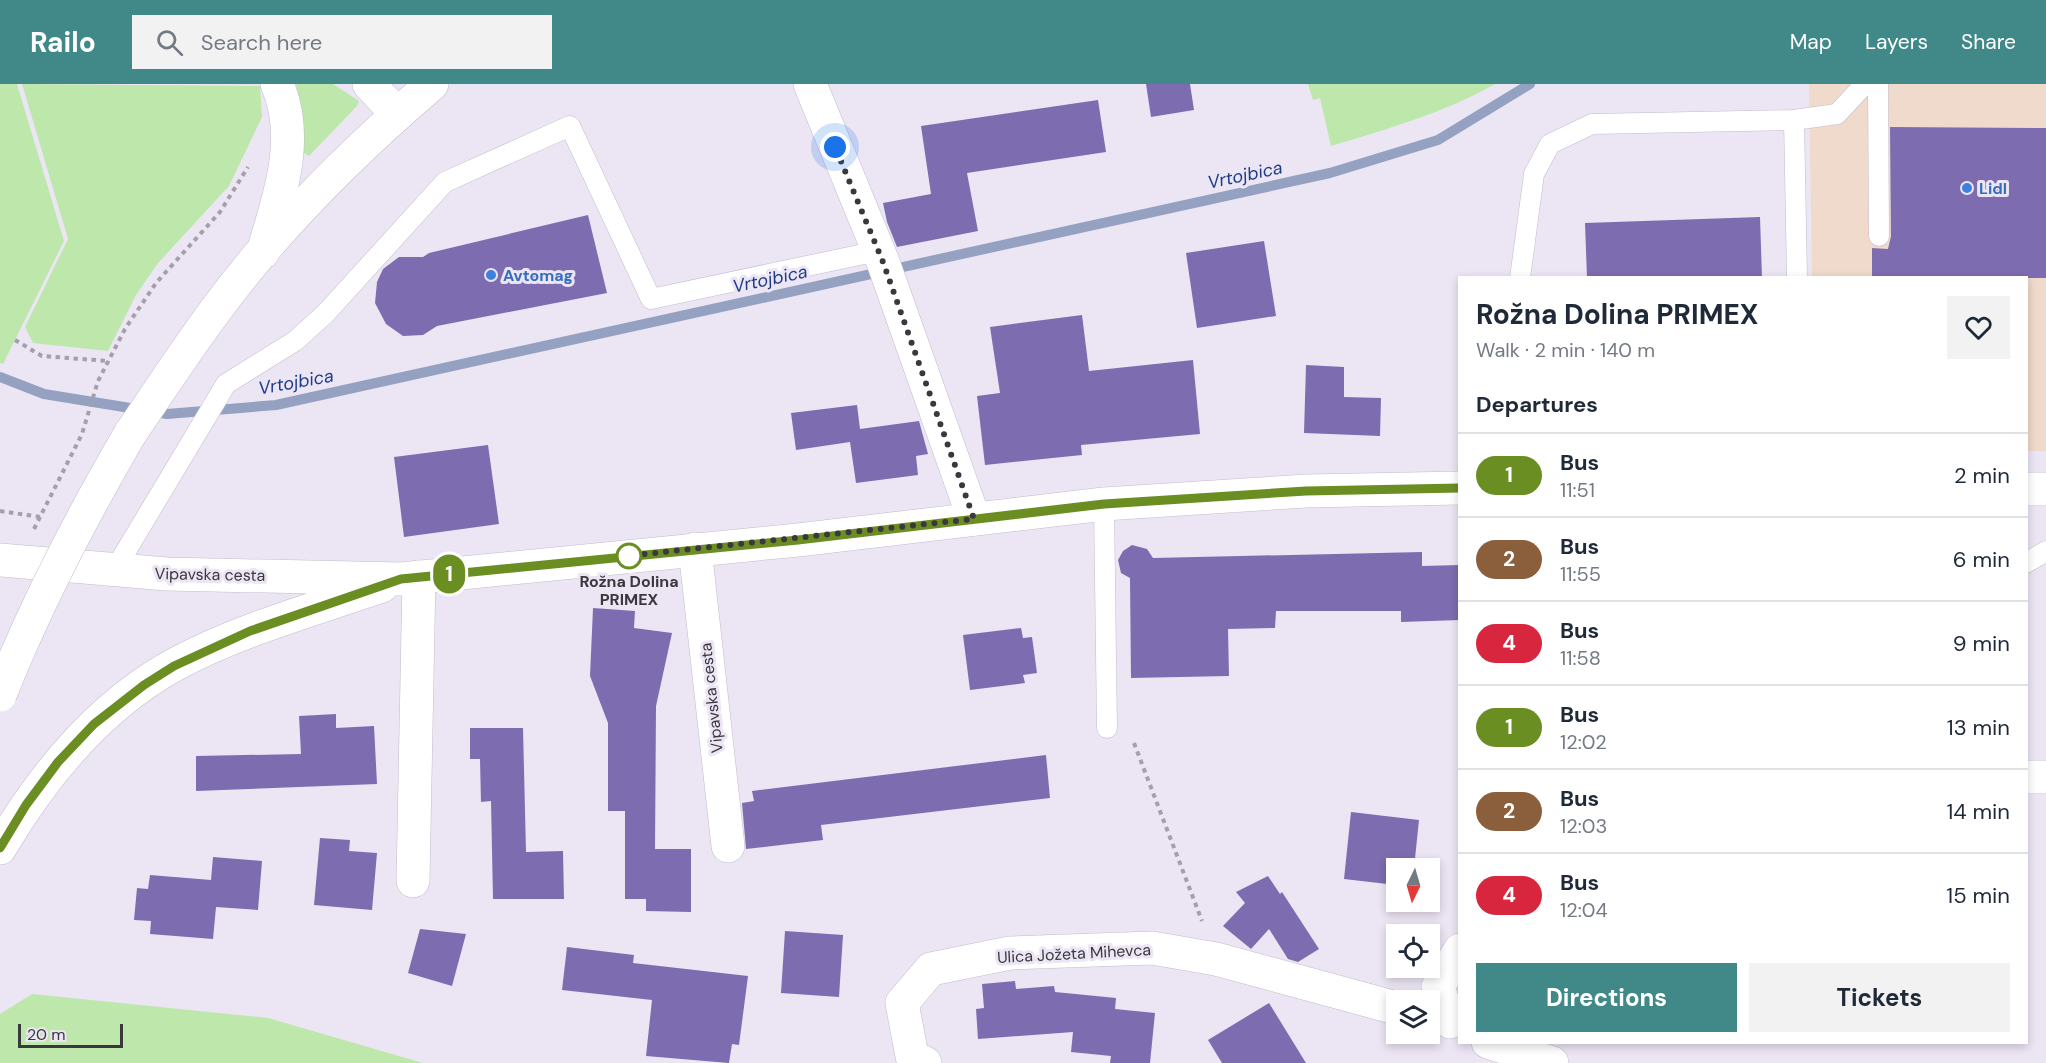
<!DOCTYPE html>
<html lang="en">
<head>
<meta charset="utf-8">
<style>
	body { margin:0; font-family:"DM Sans",sans-serif; background:#f2f2f3; color:#1f2937; height:100vh; display:flex; flex-direction:column; font-size:22px; white-space:nowrap }
	* { box-sizing:border-box; margin:0 }
	p { font-size:20px; color:#747a83 }
	.icon { flex:none; width:33px; height:33px; fill:none; stroke:currentColor; stroke-width:2; stroke-linecap:round; stroke-linejoin:round }
	.map { position:relative; flex:1; overflow:hidden }
	.details { position:absolute; left:1458px; top:192px; width:570px; height:768px; display:flex; flex-direction:column; background:#fff; border-radius:0px; box-shadow:0 3px 9px #0003 }
	.details>* { flex:none }
	.badge { padding:0 12px; border-radius:20px; font-size:21px; line-height:39px }
	.needle { width:39px; rotate:185deg }
	.fabs { position:absolute; left:1386px; top:774px; display:grid; gap:12px }
	.fabs a { display:grid; place-items:center; width:54px; height:54px; border-radius:0px; background:#fff; box-shadow:0 3px 9px #0003; font-size:30px }
	.scale { position:absolute; left:18px; bottom:15px; width:105px; box-sizing:border-box; padding-left:6px; border:3px solid #3a373d; border-top:0; font-size:16px; line-height:21px; white-space:nowrap; color:#3a373d; -webkit-text-stroke:4px #ece5f4; paint-order:stroke }
	.you { position:absolute; width:30px; height:30px; margin:-15px; border:4px solid #fff; border-radius:50%; background:#1a73e8; box-shadow:0 0 0 9px #1a73e833 }
	.map>.badge { position:absolute; translate:-50% -50%; box-shadow:0 0 0 3px #fff }
	h2 { padding:0 18px; font-size:22px; line-height:54px }
	.round { display:grid; place-items:center; flex:none; width:63px; height:63px; border-radius:0px; background:#f2f2f3 }
	.summary { display:flex; align-items:center; justify-content:space-between; height:102px; padding:0 18px }
	h1 { font-size:28px; font-weight:700; line-height:45px }
	.action { display:flex; gap:12px; margin-top:auto; padding:12px 18px }
	.action a { flex:1; height:69px; border-radius:0px; background:#418989; color:#fff; font-size:24px; font-weight:700; line-height:69px; text-align:center }
	.action a+a { background:#f2f2f3; color:#1f2937 }
	ul { padding:0; list-style:none }
	li { display:flex; align-items:center; gap:18px; height:84px; padding:0 18px; border-top:2px solid #e0e1e3 }
	li div { flex:1 }
	li b { display:block; font-size:22px }
	li em { font-style:normal }
	li .badge { min-width:66px; font-weight:700; text-align:center }
	header { display:flex; align-items:center; gap:36px; box-sizing:border-box; height:84px; padding:0 30px; background:#418989; color:#fff }
	header strong { font-size:28px }
	nav { display:flex; gap:33px; margin-inline-start:auto; font-size:21px }
	.search { width:420px; height:54px; background:#f2f2f3; display:flex; align-items:center; gap:15px; box-sizing:border-box; padding:0 21px; border-radius:0px; color:#747a83; font-size:22px }
	.map>svg:first-child { display:block }
	.commercial { fill:#efdacc }
	.green { fill:#bee7ac }
	.lines { fill:none; stroke-linecap:round; stroke-linejoin:round }
	.stream { stroke:#94a1c1; stroke-width:10 }
	.building { fill:#7e6cb0 }
	.service-casing { stroke:#c3bcca; stroke-width:21 }
	.minor-casing { stroke:#c3bcca; stroke-width:34 }
	.secondary-casing { stroke:#c3bcca; stroke-width:34 }
	.primary-casing { stroke:#c3bcca; stroke-width:34 }
	.path { stroke:#a59fab; stroke-width:4; stroke-dasharray:4.5 4.5; stroke-linecap:butt }
	.service { stroke:#fff; stroke-width:20 }
	.minor { stroke:#fff; stroke-width:33 }
	.secondary { stroke:#fff; stroke-width:33 }
	.primary { stroke:#fff; stroke-width:33 }
	.primary-bridge-casing { stroke:#c3bcca; stroke-width:34; stroke-linecap:butt }
	.primary-bridge { stroke:#fff; stroke-width:33 }
	.line-casing { stroke:#fff; stroke-width:14 }
	.line { stroke:#6b8e23; stroke-width:9 }
	.walk { stroke:#3a373d; stroke-width:6; stroke-dasharray:0 10.8 }
	.shop-dot { fill:#3f7fe0; stroke:#ece5f4; stroke-width:2 }
	.stop-dot { fill:#fff; stroke:#6b8e23; stroke-width:3 }
	.labels { text-anchor:middle; stroke-width:6; stroke-linejoin:round; paint-order:stroke }
	.shop-label { font-size:16px; font-weight:bold; fill:#366cbe; stroke:#ece5f4; text-anchor:start }
	.street-label { font-size:16px; fill:#3a373d; stroke:#ece5f4 }
	.stop-label { font-size:16px; font-weight:bold; fill:#3a373d; stroke:#ece5f4 }
	.water-label { font-size:18px; font-style:italic; fill:#1c3c89; stroke:#ece5f4 }
</style>
</head>
<body>
<header>
<strong>Railo</strong>
<div class="search"><svg class="icon" aria-label="search" viewBox="0 0 24 24"><circle cx="10" cy="10" r="6"/><path d="M15 15l6 6"/></svg>Search here</div>
<nav><a>Map</a><a>Layers</a><a>Share</a></nav>
</header>
<div class="map">
<svg width="2046" height="979" viewBox="0 0 2046 979">
	<rect width="100%" height="100%" fill="#ece5f4"/>
	<!-- commercial -->
	<path class="commercial" d="M 1809,0 L 2046,0 L 2046,367 L 2027,367 L 2026,194 L 1812,193 Z"/>
	<!-- green -->
	<path class="green" d="M 0,0 L 17,0 L 64,157 L 3,280 L 0,279 Z
		M 22,0 L 260,2 L 262,33 L 229,102 L 158,179 L 136,211 L 108,267 L 33,259 L 25,243 L 68,155 Z
		M 296,0 L 333,0 L 359,17 L 357,22 L 309,72 L 304,69 L 303,31 Z
		M 1308,0 L 1495,0 C 1444,29 1387,45 1331,62 L 1320,14 L 1313,16 Z
		M 32,910 L 268,934 L 423,979 L 0,979 L 0,930 Z"/>
	<g class="lines">
		<!-- stream -->
		<path class="stream" d="M 0,293 L 44,310 L 167,330 L 276,321 L 1330,89 L 1438,56 L 1530,0"/>
	</g>
	<!-- building -->
	<path class="building" d="M 1146,0 L 1190,0 L 1194,26 L 1151,33 Z
		M 1098,16 L 1106,68 L 967,89 L 978,147 L 897,163 L 887,138 L 883,119 L 931,110 L 921,42 Z
		M 1890,43 L 2046,44 L 2046,194 L 1872,194 L 1872,164 L 1888,165 L 1891,152 Z
		M 588,131 L 607,209 L 437,242 L 423,251 L 403,252 L 386,240 L 375,219 L 377,198 L 383,185 L 399,173 L 423,173 L 429,169 Z
		M 1760,133 L 1762,194 L 1587,194 L 1585,139 Z
		M 1264,157 L 1276,232 L 1197,244 L 1186,169 Z
		M 1082,231 L 1089,287 L 1193,276 L 1200,350 L 1081,361 L 1082,371 L 985,381 L 977,312 L 1000,309 L 990,243 Z
		M 1306,281 L 1344,283 L 1344,313 L 1381,314 L 1380,352 L 1304,349 Z
		M 857,321 L 860,345 L 919,337 L 928,370 L 916,372 L 918,391 L 856,399 L 850,358 L 796,366 L 791,329 Z
		M 488,361 L 499,440 L 404,453 L 394,373 Z
		M 1132,461 L 1147,465 L 1153,474 L 1422,468 L 1422,482 L 1460,481 L 1460,536 L 1401,538 L 1401,527 L 1276,527 L 1275,544 L 1228,545 L 1229,592 L 1131,594 L 1130,494 L 1121,489 L 1118,476 L 1123,467 Z
		M 593,524 L 635,527 L 634,544 L 672,549 L 656,622 L 655,765 L 691,765 L 691,828 L 646,827 L 646,815 L 625,815 L 625,727 L 608,727 L 608,639 L 590,592 Z
		M 1021,544 L 1023,554 L 1032,553 L 1037,589 L 1023,591 L 1025,599 L 970,606 L 963,551 Z
		M 336,630 L 336,644 L 374,642 L 377,700 L 196,707 L 196,672 L 301,670 L 299,632 Z
		M 470,644 L 523,644 L 526,768 L 563,767 L 564,815 L 493,815 L 491,717 L 481,718 L 480,675 L 470,675 Z
		M 1046,671 L 1050,714 L 821,741 L 823,756 L 746,765 L 742,719 L 754,717 L 752,707 Z
		M 1351,728 L 1419,736 L 1414,784 L 1396,784 L 1396,801 L 1344,795 Z
		M 320,754 L 350,756 L 349,767 L 377,769 L 372,826 L 314,821 Z
		M 213,773 L 262,777 L 258,826 L 216,823 L 213,855 L 150,850 L 151,837 L 134,836 L 137,804 L 148,805 L 150,791 L 211,796 Z
		M 1268,792 L 1280,810 L 1282,808 L 1319,865 L 1298,878 L 1288,875 L 1269,845 L 1251,865 L 1223,842 L 1245,819 L 1236,808 Z
		M 420,845 L 466,850 L 452,902 L 408,889 Z
		M 785,847 L 843,851 L 839,913 L 781,909 Z
		M 567,863 L 634,871 L 633,879 L 748,892 L 739,961 L 732,960 L 729,979 L 646,972 L 652,916 L 562,906 Z
		M 1015,897 L 1016,905 L 1054,902 L 1055,908 L 1116,914 L 1115,925 L 1155,929 L 1150,979 L 1110,979 L 1111,972 L 1071,968 L 1073,948 L 978,955 L 976,925 L 984,924 L 982,900 Z
		M 1269,919 L 1306,979 L 1222,979 L 1208,956 Z"/>
	<g class="lines">
		<defs>
			<path id="service" d="M 1878,0 L 1879,152
				M 1794,36 L 1797,194
				M 1520,194 L 1534,90 L 1550,60 L 1592,40 L 1794,36 L 1837,30 L 1865,0
				M 1104,420 L 1107,644
				M 2026,479 L 2046,467
				M 114,487 L 226,300 L 295,257 L 325,230 L 445,98 L 570,42 L 651,215 L 878,167"/>
			<path id="minor" d="M 810,0 L 883,178 L 974,435
				M 695,465 L 728,762
				M 2026,693 L 2046,693
				M 413,797 L 419,493
				M 1450,938 L 1438,903 L 1460,866
				M 1488,958 L 1552,979
				M 925,979 L 912,972 L 902,919 L 931,885 L 1010,869 L 1152,864 L 1216,875 L 1396,924"/>
			<path id="secondary" d="M 369,0 L 397,30
				M 263,168 C 279,114 301,55 277,0
				M 2026,405 L 2046,405
				M 0,476 L 167,490 L 401,495 L 798,456 L 1104,420 L 1306,407 L 1460,404
				M 0,764 C 43,691 98,623 174,581 C 239,546 312,526 382,502"/>
			<path id="primary" d="M 130,350 C 160,306 189,261 221,219 C 282,137 355,66 432,0"/>
		</defs>
		<!-- service casing -->
		<use href="#service" class="service-casing"/>
		<!-- minor casing -->
		<use href="#minor" class="minor-casing"/>
		<!-- secondary casing -->
		<use href="#secondary" class="secondary-casing"/>
		<!-- primary casing -->
		<use href="#primary" class="primary-casing"/>
		<!-- path -->
		<path class="path" d="M 15,256 L 42,272 L 108,277
			M 0,427 L 41,433
			M 34,445 L 82,350 L 98,297 L 125,245 L 156,199 L 220,128 L 248,83
			M 1134,659 L 1202,837"/>
		<!-- service -->
		<use href="#service" class="service"/>
		<!-- minor -->
		<use href="#minor" class="minor"/>
		<!-- secondary -->
		<use href="#secondary" class="secondary"/>
		<!-- primary -->
		<use href="#primary" class="primary"/>
		<defs>
			<path id="primary-bridge" d="M 0,611 C 36,520 81,434 130,350"/>
		</defs>
		<!-- primary-bridge casing -->
		<use href="#primary-bridge" class="primary-bridge-casing"/>
		<!-- primary-bridge -->
		<use href="#primary-bridge" class="primary-bridge"/>
	</g>
	<g class="lines">
		<defs>
			<path id="line" d="M 0,764 L 26,721 L 58,678 L 94,640 L 144,601 L 174,582 L 250,547 L 401,495 L 798,456 L 1104,420 L 1306,407 L 1460,404"/>
		</defs>
		<!-- line casing -->
		<use href="#line" class="line-casing"/>
		<!-- line -->
		<use href="#line" class="line"/>
		<!-- walk -->
		<path class="walk" d="M 629,472 L 626,472 L 974,435 L 883,178 L 835,63"/>
	</g>
	<!-- markers -->
	<g class="shop-dot">
		<circle cx="1967" cy="104" r="6"/>
		<circle cx="491" cy="191" r="6"/>
	</g>
	<circle class="stop-dot" cx="629" cy="472" r="12"/>
	<g class="labels">
		<!-- shop labels -->
		<g class="shop-label">
			<text x="1979" y="110">Lidl</text>
			<text x="503" y="197">Avtomag</text>
		</g>
		<!-- street labels -->
		<g class="street-label">
			<text transform="translate(210 490) rotate(1)" y="6">Vipavska cesta</text>
			<text transform="translate(711 614) rotate(-96)" y="6">Vipavska cesta</text>
			<text transform="translate(1074 869) rotate(-3)" y="6">Ulica Jožeta Mihevca</text>
		</g>
		<!-- stop labels -->
		<g class="stop-label">
			<text x="629" y="503">Rožna Dolina<tspan x="629" dy="18">PRIMEX</tspan></text>
		</g>
		<!-- water labels -->
		<g class="water-label">
			<text transform="translate(1245 91) rotate(-12)" y="6">Vrtojbica</text>
			<text transform="translate(770 195) rotate(-12)" y="6">Vrtojbica</text>
			<text transform="translate(296 298) rotate(-10)" y="6">Vrtojbica</text>
		</g>
	</g>
</svg>
<div class="fabs">
<a><svg class="needle" viewBox="-14 -14 28 28"><path d="M0-13l5 13h-10z" fill="#e53935"/><path d="M0 13l5-13h-10z" fill="#747a83"/></svg></a>
<a><svg class="icon" aria-label="locate" viewBox="0 0 24 24"><circle cx="12" cy="12" r="6"/><path d="M12 2v4M12 18v4M2 12h4M18 12h4"/></svg></a>
<a><svg class="icon" aria-label="layers" viewBox="0 0 24 24"><path d="M12 4l9 5-9 5-9-5zM3 14l9 5 9-5"/></svg></a>
</div>
<div class="scale">20 m</div>
<div class="you" style="left:835px;top:63px"></div>
<b class="badge" style="left:449px;top:490px;background:#6b8e23;color:#fff">1</b>
<section class="details">
<div class="summary"><div><h1>Rožna Dolina PRIMEX</h1><p>Walk · 2 min · 140 m</p></div><a class="round"><svg class="icon" aria-label="heart" viewBox="0 0 24 24"><path d="M12 20l-8-8c-3-5 5-10 8-4 3-6 11-1 8 4z"/></svg></a></div>
<h2>Departures</h2>
<ul>
<li><span class="badge" style="background:#6b8e23;color:#fff">1</span><div><b>Bus</b><p>11:51</p></div><em>2 min</em></li>
<li><span class="badge" style="background:#8b5e3c;color:#fff">2</span><div><b>Bus</b><p>11:55</p></div><em>6 min</em></li>
<li><span class="badge" style="background:#d7263d;color:#fff">4</span><div><b>Bus</b><p>11:58</p></div><em>9 min</em></li>
<li><span class="badge" style="background:#6b8e23;color:#fff">1</span><div><b>Bus</b><p>12:02</p></div><em>13 min</em></li>
<li><span class="badge" style="background:#8b5e3c;color:#fff">2</span><div><b>Bus</b><p>12:03</p></div><em>14 min</em></li>
<li><span class="badge" style="background:#d7263d;color:#fff">4</span><div><b>Bus</b><p>12:04</p></div><em>15 min</em></li>
</ul>
<div class="action"><a>Directions</a><a>Tickets</a></div>
</section>
</div>
</body>
</html>
